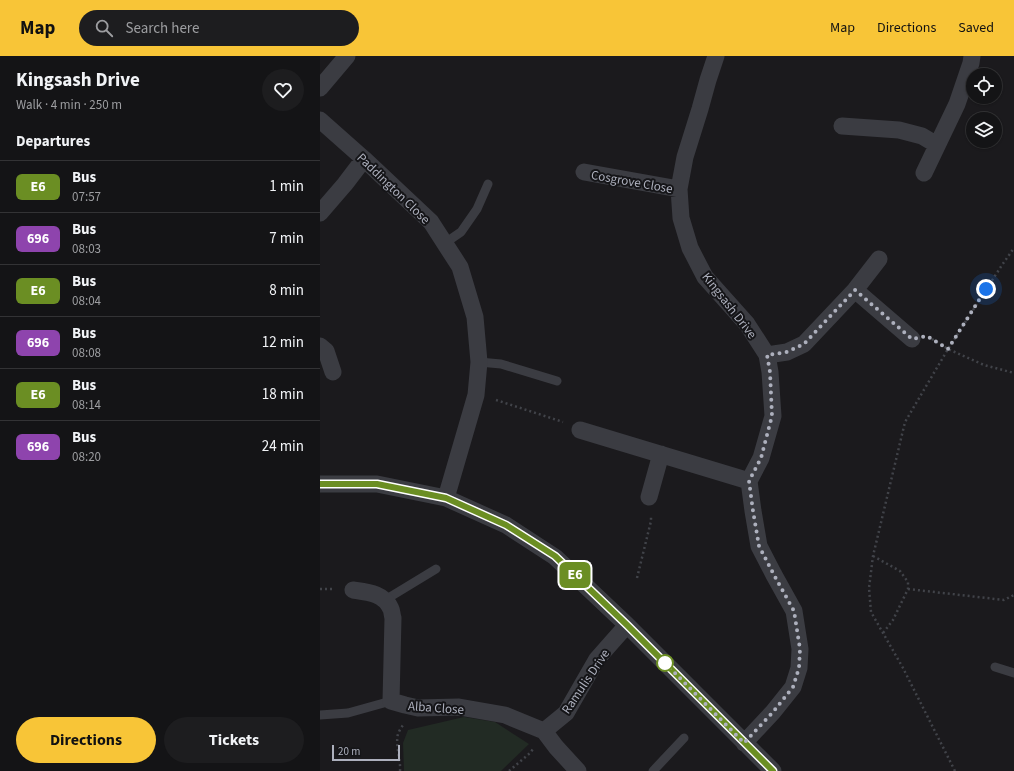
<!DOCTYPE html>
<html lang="en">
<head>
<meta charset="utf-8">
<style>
	body { margin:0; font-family:"Source Sans 3",sans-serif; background:#1d1d1f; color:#f1f3f6; height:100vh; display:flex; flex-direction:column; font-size:15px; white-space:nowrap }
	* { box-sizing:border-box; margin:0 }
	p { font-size:13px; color:#9d9ea1 }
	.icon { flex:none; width:22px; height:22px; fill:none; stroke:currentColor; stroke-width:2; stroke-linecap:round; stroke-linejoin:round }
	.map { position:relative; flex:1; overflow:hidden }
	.side { display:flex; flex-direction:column; background:#141416; width:320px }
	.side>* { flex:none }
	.badge { padding:0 8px; border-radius:6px; font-size:14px; line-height:26px }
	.buttons { position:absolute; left:646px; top:12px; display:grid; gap:8px }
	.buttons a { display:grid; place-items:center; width:36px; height:36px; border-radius:50%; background:#141416; box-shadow:0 1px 3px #0004,0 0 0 1px #333335; font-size:20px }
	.scale { position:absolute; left:12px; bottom:10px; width:68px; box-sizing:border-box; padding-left:4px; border:2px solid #adb0bd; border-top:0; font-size:11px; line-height:14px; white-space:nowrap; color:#adb0bd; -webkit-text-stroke:3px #151518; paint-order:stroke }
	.you { position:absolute; width:20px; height:20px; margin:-10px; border:3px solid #fff; border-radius:50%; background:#1a73e8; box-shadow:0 0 0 6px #1a73e833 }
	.map>.badge { position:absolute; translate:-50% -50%; box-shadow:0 0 0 2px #fff }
	h2 { padding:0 16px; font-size:15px; line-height:36px }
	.round { display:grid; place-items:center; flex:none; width:42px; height:42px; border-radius:21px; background:#1d1d1f }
	.head { display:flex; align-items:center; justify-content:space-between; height:68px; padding:0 16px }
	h1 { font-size:19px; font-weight:700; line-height:30px }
	.cta { display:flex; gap:8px; margin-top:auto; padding:8px 16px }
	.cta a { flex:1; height:46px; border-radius:24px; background:#f8c537; color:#111; font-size:16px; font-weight:700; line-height:46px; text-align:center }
	.cta a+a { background:#1d1d1f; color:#f1f3f6 }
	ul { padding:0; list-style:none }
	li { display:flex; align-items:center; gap:12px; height:52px; padding:0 16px; border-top:1px solid #333335 }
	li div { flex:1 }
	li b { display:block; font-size:15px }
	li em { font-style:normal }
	li .badge { min-width:44px; font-weight:700; text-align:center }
	header { display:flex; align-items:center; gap:24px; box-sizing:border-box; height:56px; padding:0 20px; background:#f8c537; color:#111 }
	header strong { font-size:19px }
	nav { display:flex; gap:22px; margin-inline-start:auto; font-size:14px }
	.search { width:280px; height:36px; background:#1d1d1f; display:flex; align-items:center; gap:10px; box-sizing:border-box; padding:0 14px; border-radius:22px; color:#9d9ea1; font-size:15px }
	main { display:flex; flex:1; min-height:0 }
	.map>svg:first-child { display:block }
	.green { fill:#222b24 }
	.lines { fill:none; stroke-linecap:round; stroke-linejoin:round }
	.path { stroke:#414349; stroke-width:2.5; stroke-dasharray:2 3; stroke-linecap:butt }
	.service { stroke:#3b3c42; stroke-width:9 }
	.minor { stroke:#3b3c42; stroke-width:17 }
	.line-casing { stroke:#fff; stroke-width:9 }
	.line { stroke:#6b8e23; stroke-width:6 }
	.walk { stroke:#adb0bd; stroke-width:4; stroke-dasharray:0 7.2 }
	.stop-dot { fill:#fff; stroke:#6b8e23; stroke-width:2 }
	.labels { text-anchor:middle; stroke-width:4; stroke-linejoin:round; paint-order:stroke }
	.street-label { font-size:13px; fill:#adb0bd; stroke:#151518 }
</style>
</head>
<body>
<header>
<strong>Map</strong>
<div class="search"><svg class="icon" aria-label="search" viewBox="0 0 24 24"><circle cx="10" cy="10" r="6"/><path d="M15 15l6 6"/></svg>Search here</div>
<nav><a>Map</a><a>Directions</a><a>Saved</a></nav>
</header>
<main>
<section class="side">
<div class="head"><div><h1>Kingsash Drive</h1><p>Walk · 4 min · 250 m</p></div><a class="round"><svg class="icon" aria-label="heart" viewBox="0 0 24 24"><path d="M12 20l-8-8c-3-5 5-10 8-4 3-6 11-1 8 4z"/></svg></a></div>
<h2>Departures</h2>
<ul>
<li><span class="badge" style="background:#6b8e23;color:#fff">E6</span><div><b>Bus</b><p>07:57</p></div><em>1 min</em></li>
<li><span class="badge" style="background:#8e44ad;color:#fff">696</span><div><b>Bus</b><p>08:03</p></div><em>7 min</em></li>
<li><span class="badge" style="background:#6b8e23;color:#fff">E6</span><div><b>Bus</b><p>08:04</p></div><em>8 min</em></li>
<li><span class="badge" style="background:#8e44ad;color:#fff">696</span><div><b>Bus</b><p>08:08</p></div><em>12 min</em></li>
<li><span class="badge" style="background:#6b8e23;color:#fff">E6</span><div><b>Bus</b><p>08:14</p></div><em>18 min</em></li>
<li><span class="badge" style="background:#8e44ad;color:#fff">696</span><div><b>Bus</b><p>08:20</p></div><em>24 min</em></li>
</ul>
<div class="cta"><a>Directions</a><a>Tickets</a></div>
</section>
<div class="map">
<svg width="694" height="715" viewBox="0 0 694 715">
	<rect width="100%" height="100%" fill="#1b1a1d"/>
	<!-- green -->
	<path class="green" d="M 144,661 L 175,666 L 209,688 L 181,715 L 84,715 L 83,687 L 88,674 Z"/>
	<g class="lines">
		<!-- path -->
		<path class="path" d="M 612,283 L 628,293 L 664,309 L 694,317
			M 176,344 L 243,366
			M 553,500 L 580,515 L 588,526 L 588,533 L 573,564 L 563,577
			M 317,522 L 331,465 L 331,460
			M 0,533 L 14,533
			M 588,533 L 684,544 L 694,539
			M 80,715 C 81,704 75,689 78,678 C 79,675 81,672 83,669
			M 189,715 L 210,697 L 213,693
			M 635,715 L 583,612 L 551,556 L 549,532 L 553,500 L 585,366 L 628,293 L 682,209 L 694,192"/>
		<!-- service -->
		<path class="service" d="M 125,187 L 141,176 L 157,153 L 168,128
			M 159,306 L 181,308 L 237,325
			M 65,544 L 116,513
			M 675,611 L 694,617
			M 0,659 L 28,657 L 71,645
			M 333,715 L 364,682"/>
		<!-- minor -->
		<path class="minor" d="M 396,0 L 388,24 L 380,53 L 365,101 L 359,133 L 361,162 L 370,192 L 385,221 L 427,268 L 447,299 L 450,316 L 453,360 L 441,402 L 429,425 L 433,455 L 439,490 L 454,519 L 474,555 L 480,593 L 479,612 L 473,631 L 453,656 L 424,687
			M 0,32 L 27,0
			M 0,64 L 44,103 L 111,166 L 140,211 L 155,261 L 159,306 L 156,339 L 126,442
			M 522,70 L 579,74 L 602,80 L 617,89
			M 264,116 L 359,133
			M 604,117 L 637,48 L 651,7 L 652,0
			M 0,157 L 25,128 L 44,103
			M 535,234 L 592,283
			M 0,290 L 6,295 L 13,316
			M 447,299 L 467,296 L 484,288 L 535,234 L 559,203
			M 260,374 L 429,425
			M 0,428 L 57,428 L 126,442 L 186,469 L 235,501 L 307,569 L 453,715
			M 329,441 L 341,398
			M 33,534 C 47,536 64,537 71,553 C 72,555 72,559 73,562 L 71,645 L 85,649 L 98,652 L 139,651 L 185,659 L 224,675 L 236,691 L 258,715
			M 224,675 L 246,657 L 277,603 L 307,569"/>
	</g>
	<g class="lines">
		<defs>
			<path id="line" d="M 0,428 L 57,428 L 126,442 L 186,469 L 235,500 L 307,569 L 453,715"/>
		</defs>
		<!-- line casing -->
		<use href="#line" class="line-casing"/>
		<!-- line -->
		<use href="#line" class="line"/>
		<!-- walk -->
		<path class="walk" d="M 345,607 L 424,687 L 453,656 L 473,631 L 479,612 L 480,593 L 474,555 L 454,519 L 439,490 L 433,455 L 429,425 L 441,402 L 452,360 L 450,316 L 447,299 L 467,296 L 484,288 L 535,234 L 592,283 L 607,280 L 628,293 L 666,233"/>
	</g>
	<!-- markers -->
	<circle class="stop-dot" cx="345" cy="607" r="8"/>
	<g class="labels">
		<!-- street labels -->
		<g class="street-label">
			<text transform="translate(312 125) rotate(10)" y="5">Cosgrove Close</text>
			<text transform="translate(74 132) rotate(44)" y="5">Paddington Close</text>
			<text transform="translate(410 249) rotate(52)" y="5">Kingsash Drive</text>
			<text transform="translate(265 625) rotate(-56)" y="5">Ramulis Drive</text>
			<text transform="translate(116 651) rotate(4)" y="5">Alba Close</text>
		</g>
	</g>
</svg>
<div class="buttons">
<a><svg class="icon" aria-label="locate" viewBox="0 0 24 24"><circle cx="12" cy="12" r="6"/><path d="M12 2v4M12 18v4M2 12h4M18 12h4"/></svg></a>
<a><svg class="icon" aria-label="layers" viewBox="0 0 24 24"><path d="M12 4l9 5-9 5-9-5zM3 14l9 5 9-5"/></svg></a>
</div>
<div class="scale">20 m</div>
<div class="you" style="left:666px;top:233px"></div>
<b class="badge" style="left:255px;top:519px;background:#6b8e23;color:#fff">E6</b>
</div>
</main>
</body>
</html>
